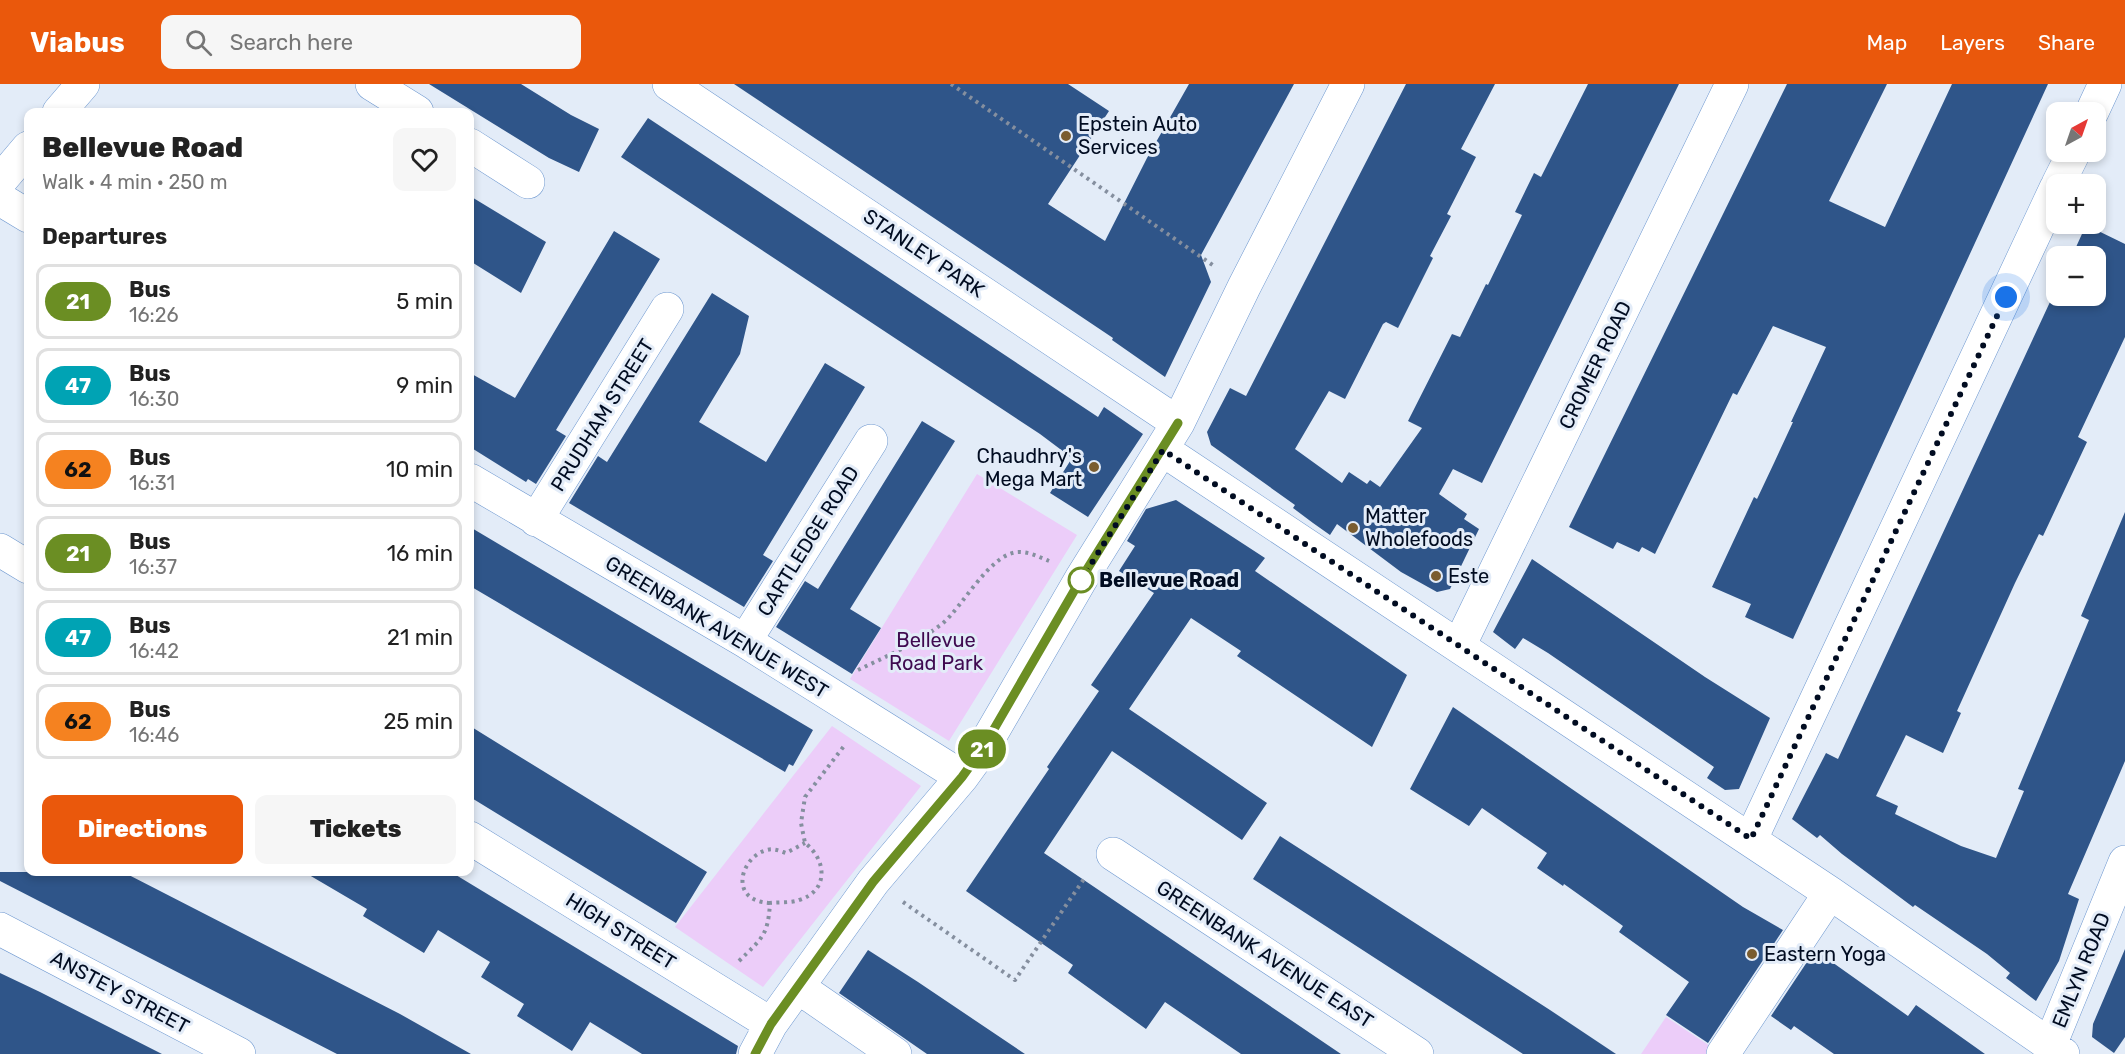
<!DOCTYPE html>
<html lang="en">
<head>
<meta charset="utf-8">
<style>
	body { margin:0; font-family:Rubik,sans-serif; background:#f6f6f6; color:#222; height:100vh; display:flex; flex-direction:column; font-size:22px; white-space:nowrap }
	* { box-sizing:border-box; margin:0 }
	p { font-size:20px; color:#767676 }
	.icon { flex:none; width:33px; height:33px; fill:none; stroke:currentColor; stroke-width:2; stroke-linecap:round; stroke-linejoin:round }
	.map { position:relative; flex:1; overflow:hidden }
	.details { position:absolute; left:24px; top:24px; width:450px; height:768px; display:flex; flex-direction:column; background:#fff; border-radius:12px; box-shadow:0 3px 9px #0003 }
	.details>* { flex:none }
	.badge { padding:0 12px; border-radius:20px; font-size:21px; line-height:39px }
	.needle { width:39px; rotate:40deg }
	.controls { position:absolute; left:2046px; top:18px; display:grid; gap:12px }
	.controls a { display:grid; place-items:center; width:60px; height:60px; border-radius:12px; background:#fff; box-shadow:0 3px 9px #0003; font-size:30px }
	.you { position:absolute; width:30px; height:30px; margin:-15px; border:4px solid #fff; border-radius:50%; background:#1a73e8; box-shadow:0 0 0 9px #1a73e833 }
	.map>.badge { position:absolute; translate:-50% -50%; box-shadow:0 0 0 3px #fff }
	h2 { padding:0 18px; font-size:22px; line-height:54px }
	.round { display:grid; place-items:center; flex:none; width:63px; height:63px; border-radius:12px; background:#f6f6f6 }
	.head { display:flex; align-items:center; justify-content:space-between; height:102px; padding:0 18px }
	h1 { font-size:28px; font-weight:800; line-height:45px }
	.action { display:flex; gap:12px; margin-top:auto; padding:12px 18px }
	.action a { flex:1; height:69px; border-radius:12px; background:#ea580c; color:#fff; font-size:24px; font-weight:800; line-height:69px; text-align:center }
	.action a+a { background:#f6f6f6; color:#222 }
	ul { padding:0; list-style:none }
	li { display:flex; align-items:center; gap:18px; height:75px; margin:0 12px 9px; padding:0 6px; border:3px solid #e0e0e0; border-radius:12px }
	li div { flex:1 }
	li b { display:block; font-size:22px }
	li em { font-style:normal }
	li .badge { min-width:66px; font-weight:700; text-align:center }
	header { display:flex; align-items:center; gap:36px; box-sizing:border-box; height:84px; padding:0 30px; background:#ea580c; color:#fff }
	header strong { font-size:28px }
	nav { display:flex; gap:33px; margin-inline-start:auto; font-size:21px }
	.search { width:420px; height:54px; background:#f6f6f6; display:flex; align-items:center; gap:15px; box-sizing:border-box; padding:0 21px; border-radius:12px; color:#767676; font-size:22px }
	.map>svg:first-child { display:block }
	.green { fill:#eccdf9 }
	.building { fill:#2f5589 }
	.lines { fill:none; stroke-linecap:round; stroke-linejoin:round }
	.minor-casing { stroke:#6e98d0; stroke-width:34 }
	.path { stroke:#858f9f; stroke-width:4; stroke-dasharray:3 4.5; stroke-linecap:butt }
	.minor { stroke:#fff; stroke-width:33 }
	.line-casing { stroke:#fff; stroke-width:14 }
	.line { stroke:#6b8e23; stroke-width:9 }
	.walk { stroke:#010c21; stroke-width:6; stroke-dasharray:0 10.8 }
	.poi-dot { fill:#7a5d30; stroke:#e3ecf8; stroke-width:2 }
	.stop-dot { fill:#fff; stroke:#6b8e23; stroke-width:3 }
	.labels { text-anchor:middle; stroke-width:6; stroke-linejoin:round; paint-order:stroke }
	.poi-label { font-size:20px; fill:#010c21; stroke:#e3ecf8; text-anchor:start }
	.street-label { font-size:20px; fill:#010c21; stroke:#e3ecf8 }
	.stop-label { font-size:20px; font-weight:bold; fill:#010c21; stroke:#e3ecf8; text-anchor:start }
	.park-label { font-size:20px; fill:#3f0a50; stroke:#e3ecf8 }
</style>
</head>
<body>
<header>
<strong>Viabus</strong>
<div class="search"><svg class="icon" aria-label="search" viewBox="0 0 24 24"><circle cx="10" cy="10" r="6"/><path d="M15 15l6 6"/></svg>Search here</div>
<nav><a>Map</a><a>Layers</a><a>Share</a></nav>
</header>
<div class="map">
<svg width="2125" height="970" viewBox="0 0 2125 970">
	<rect width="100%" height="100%" fill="#e3ecf8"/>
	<!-- green -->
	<path class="green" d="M 977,390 L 1077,451 L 949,657 L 850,595 Z
		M 832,642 L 921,702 L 763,903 L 675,843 Z
		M 1666,933 L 1713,964 L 1710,970 L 1641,970 Z"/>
	<!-- building -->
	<path class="building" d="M 429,0 L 521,0 L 571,31 L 599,45 L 579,88 L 549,74 Z
		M 734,0 L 1068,0 L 1109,27 L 1048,120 L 1105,157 L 1147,74 L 1189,0 L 1294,0 L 1201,171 L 1211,198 L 1165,293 L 1112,256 L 1113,254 Z
		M 1406,0 L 1495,0 L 1461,65 L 1476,73 L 1447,130 L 1451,132 L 1430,172 L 1433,174 L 1398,244 L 1386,238 L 1383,240 L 1345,315 L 1329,307 L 1295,365 L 1342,399 L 1349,388 L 1367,400 L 1370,396 L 1380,403 L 1422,344 L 1408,337 L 1452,250 L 1460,253 L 1486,200 L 1488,201 L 1522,131 L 1515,128 L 1534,89 L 1541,93 L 1588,0 L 1679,0 L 1482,399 L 1453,385 L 1439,410 L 1467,430 L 1464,435 L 1479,445 L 1450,505 L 1437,508 L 1401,488 L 1337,440 L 1330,451 L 1313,439 L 1293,424 L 1295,421 L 1211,361 L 1207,348 L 1230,304 L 1246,312 Z
		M 1787,0 L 1887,0 L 1829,117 L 1885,143 L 1952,0 L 2048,0 L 1793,555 L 1745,533 L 1751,520 L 1712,503 L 1754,413 L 1757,415 L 1774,379 L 1793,338 L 1791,338 L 1826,263 L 1773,242 L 1737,311 L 1733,309 L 1655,470 L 1642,463 L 1639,468 L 1617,458 L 1613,465 L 1569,443 Z
		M 648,34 L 1098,333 L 1104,323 L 1143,350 L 1088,433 L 1050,409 L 1072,374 L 1040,350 L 621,73 Z
		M 470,112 L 546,158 L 521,209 L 470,177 Z
		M 2086,141 L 2125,160 L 2125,253 L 2078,353 L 2087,358 L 2043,452 L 2039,450 L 2015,499 L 1957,627 L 1961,629 L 1943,669 L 1906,651 L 1876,712 L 1898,722 L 1895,730 L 1961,762 L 1996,774 L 2024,707 L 2018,705 L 2089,536 L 2081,532 L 2125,428 L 2125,677 L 2068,810 L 2079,815 L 2059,877 L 2036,917 L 2006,894 L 2010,889 L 1987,870 L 1915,821 L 1913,823 L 1842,770 L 1820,751 L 1817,754 L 1792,735 L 1826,669 L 1838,675 L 2056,205 L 2056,212 L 2096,212 L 2096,172 L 2072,172 Z
		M 614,147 L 660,175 L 556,346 L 566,352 L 536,400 L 528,395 L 526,398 L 470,363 L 470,289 L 515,314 Z
		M 712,209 L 749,232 L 740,270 L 699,338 L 766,378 L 825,279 L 865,303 L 763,471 L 773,477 L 744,523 L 569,419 L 598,372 L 607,378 Z
		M 922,337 L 955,357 L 850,525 L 881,544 L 852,590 L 776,543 L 805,497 L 818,505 Z
		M 1176,416 L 1265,474 L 1255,487 L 1407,591 L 1372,663 L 1237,572 L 1241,567 L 1191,534 L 1129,625 L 1267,719 L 1242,756 L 1112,667 L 1044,769 L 1341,970 L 1241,970 L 1165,918 L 1146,945 L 1068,889 L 1073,881 L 966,807 L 1049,685 L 1047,683 L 1099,607 L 1091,601 L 1154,509 L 1119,487 L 1135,462 L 1127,457 L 1146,425 Z
		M 470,443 L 813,646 L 793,682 L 789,680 L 785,688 L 470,502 Z
		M 1532,475 L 1705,593 L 1770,634 L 1739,705 L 1725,706 L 1707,694 L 1714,683 L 1548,569 L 1523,554 L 1515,565 L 1493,548 Z
		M 1453,623 L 1743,823 L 1783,846 L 1708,959 L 1666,931 L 1689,898 L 1619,848 L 1623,842 L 1564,800 L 1563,802 L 1537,784 L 1547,769 L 1482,724 L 1469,742 L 1410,705 Z
		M 470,642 L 707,788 L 676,839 L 470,713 Z
		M 1280,752 L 1550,926 L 1616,970 L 1523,970 L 1253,795 Z
		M 0,788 L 123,788 L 400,930 L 471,970 L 337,970 L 0,797 Z
		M 304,788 L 451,788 L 738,962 L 736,970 L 642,970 L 590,938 L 572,967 L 517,932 L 524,920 L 481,893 L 490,878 L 438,846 L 424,869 L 363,832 L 367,825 Z
		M 2125,865 L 2125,953 L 2114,969 L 2092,953 L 2093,940 Z
		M 868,866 L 918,898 L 1025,970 L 927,970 L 839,909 Z
		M 1815,866 L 1908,932 L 1916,921 L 1985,970 L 1834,970 L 1794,942 L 1791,946 L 1771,932 Z
		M 0,889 L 40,908 L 162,970 L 0,970 Z"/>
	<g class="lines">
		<defs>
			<path id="minor" d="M 372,0 L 417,28
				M 669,0 L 1178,339
				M 59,28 L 83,0
				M 2092,28 L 2105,0
				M 470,61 L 528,98
				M 0,97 L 28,64
				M 2058,100 L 2074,68
				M 0,115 L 28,132
				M 1163,366 L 1830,809 L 2063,970
				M 470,396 L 745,557 L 962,693
				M 536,436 L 667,225
				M 0,466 L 28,483
				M 745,557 L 871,357
				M 1459,562 L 1732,0
				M 470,754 L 771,940
				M 1751,755 L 2056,104
				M 1113,770 L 1417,970
				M 0,845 L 239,970
				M 798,903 L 895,970
				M 2050,961 L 2125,778
				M 755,970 L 771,940 L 873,798 L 962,693 L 983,664 L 1081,495 L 1178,339 L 1244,203 L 1348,0
				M 1723,970 L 1830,809"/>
		</defs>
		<!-- minor casing -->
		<use href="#minor" class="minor-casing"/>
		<!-- path -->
		<path class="path" d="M 951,0 L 1214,182
			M 858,586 C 887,572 918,559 943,539 C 963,522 991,468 1019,468 C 1030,468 1039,473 1049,477
			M 903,818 L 1015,896 L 1086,792
			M 770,819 C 727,817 741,772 767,766 C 774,764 780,767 786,769 L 805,759
			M 739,877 C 762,854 768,852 770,819 C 779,818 791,819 799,816 C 829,807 827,776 805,759 L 801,739 L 805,713 L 844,662"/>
		<!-- minor -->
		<use href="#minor" class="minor"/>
	</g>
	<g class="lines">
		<defs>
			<path id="line" d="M 755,970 L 771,940 L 873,798 L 962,693 L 983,664 L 1081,495 L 1178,339"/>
		</defs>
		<!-- line casing -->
		<use href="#line" class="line-casing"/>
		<!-- line -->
		<use href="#line" class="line"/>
		<!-- walk -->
		<path class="walk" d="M 1081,496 L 1163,366 L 1751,755 L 2006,213"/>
	</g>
	<!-- markers -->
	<g class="poi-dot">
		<circle cx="1066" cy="52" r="6"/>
		<circle cx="1094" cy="383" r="6"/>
		<circle cx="1353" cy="444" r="6"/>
		<circle cx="1436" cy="492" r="6"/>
		<circle cx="1752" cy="870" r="6"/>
	</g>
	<circle class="stop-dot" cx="1081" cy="496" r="12"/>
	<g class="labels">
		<!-- poi labels -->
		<g class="poi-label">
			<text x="1078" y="47">Epstein Auto<tspan x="1078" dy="23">Services</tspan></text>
			<text x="1082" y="379" text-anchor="end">Chaudhry's<tspan x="1082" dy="23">Mega Mart</tspan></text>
			<text x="1365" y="439">Matter<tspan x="1365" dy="23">Wholefoods</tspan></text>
			<text x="1448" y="499">Este</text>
			<text x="1764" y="877">Eastern Yoga</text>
		</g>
		<!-- street labels -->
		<g class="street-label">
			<text transform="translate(924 169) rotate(34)" y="7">STANLEY PARK</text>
			<text transform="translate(1595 281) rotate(-64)" y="7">CROMER ROAD</text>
			<text transform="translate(602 331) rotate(-58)" y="7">PRUDHAM STREET</text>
			<text transform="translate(808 457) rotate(-58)" y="7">CARTLEDGE ROAD</text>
			<text transform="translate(717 543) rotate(31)" y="7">GREENBANK AVENUE WEST</text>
			<text transform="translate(621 847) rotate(32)" y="7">HIGH STREET</text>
			<text transform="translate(1265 870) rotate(33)" y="7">GREENBANK AVENUE EAST</text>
			<text transform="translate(2081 886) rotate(-68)" y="7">EMLYN ROAD</text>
			<text transform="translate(120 908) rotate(28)" y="7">ANSTEY STREET</text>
		</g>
		<!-- stop labels -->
		<g class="stop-label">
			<text x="1099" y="503">Bellevue Road</text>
		</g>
		<!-- park labels -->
		<g class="park-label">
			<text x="936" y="563">Bellevue<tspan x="936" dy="23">Road Park</tspan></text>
		</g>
	</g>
</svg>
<div class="controls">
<a><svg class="needle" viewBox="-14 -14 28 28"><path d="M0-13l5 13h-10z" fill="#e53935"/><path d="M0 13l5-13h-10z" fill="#767676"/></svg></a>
<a>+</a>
<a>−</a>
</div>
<div class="you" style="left:2006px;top:213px"></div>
<b class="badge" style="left:982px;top:665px;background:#6b8e23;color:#fff">21</b>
<section class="details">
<div class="head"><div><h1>Bellevue Road</h1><p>Walk · 4 min · 250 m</p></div><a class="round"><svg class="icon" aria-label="heart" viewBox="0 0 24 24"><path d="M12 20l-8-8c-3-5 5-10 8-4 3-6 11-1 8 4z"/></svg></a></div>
<h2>Departures</h2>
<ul>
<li><span class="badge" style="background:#6b8e23;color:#fff">21</span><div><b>Bus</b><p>16:26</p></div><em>5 min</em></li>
<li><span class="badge" style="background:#00a3b4;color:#fff">47</span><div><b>Bus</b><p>16:30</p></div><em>9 min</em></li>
<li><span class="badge" style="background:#f58220;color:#111">62</span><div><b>Bus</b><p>16:31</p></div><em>10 min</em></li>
<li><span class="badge" style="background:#6b8e23;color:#fff">21</span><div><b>Bus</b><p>16:37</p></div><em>16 min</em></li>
<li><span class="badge" style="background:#00a3b4;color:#fff">47</span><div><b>Bus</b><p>16:42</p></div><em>21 min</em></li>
<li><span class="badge" style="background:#f58220;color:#111">62</span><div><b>Bus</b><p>16:46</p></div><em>25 min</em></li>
</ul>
<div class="action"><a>Directions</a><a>Tickets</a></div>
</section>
</div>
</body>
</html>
